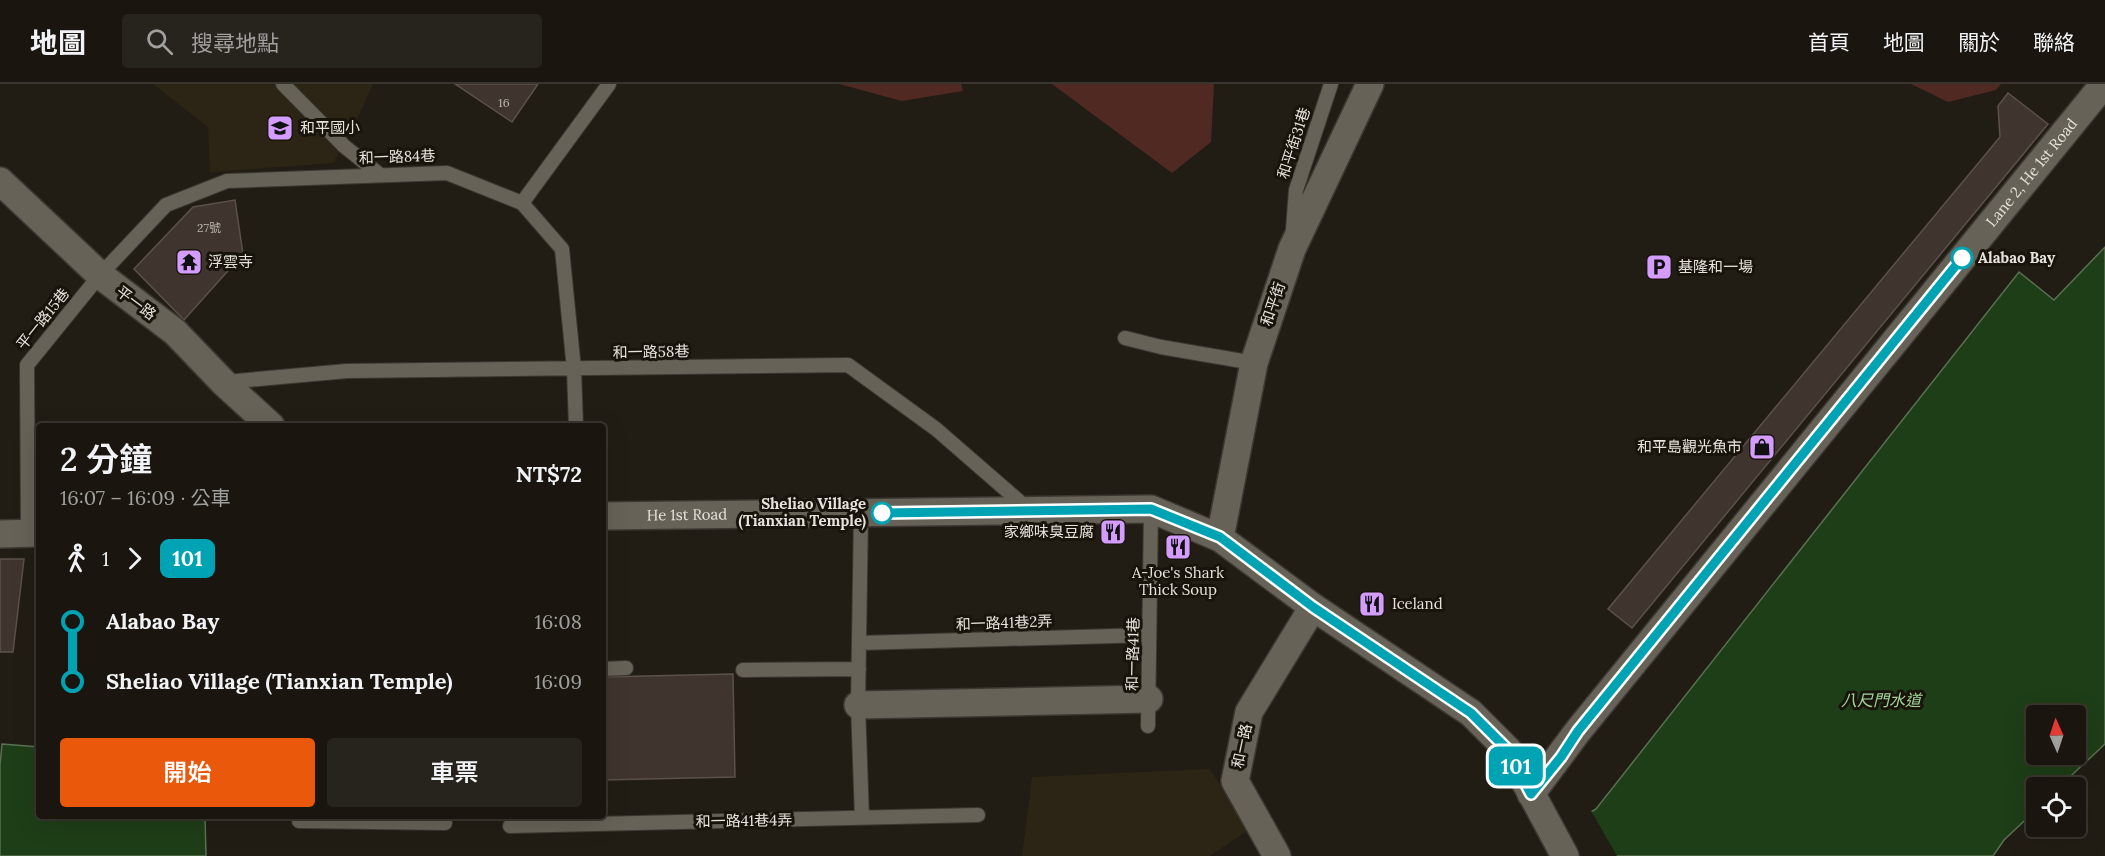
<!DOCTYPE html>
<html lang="zh-TW">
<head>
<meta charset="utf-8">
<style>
	body { margin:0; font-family:Lora,"Noto Sans TC",serif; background:#27231d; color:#f1f3f6; height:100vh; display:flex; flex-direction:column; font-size:22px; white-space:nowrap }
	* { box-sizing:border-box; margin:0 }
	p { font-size:20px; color:#9f9f9e }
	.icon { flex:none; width:33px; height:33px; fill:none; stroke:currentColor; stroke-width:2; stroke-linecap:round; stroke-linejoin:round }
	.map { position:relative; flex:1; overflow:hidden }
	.details { position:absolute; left:36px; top:339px; width:570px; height:396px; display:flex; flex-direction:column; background:#1a160f; border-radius:6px; box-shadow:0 6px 24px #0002,0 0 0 2px #38352f }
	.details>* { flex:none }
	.badge { padding:0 12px; border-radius:9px; font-size:21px; line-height:39px }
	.needle { width:39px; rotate:357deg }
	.tools { position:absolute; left:2026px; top:621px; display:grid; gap:12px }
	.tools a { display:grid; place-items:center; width:60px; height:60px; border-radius:6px; background:#1a160f; box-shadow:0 6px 24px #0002,0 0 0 2px #38352f; font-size:30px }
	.map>.badge { position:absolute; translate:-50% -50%; box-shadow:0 0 0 3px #fff }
	.legs { display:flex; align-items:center; gap:9px; height:66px; padding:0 24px; font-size:20px }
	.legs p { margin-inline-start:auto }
	.headline { display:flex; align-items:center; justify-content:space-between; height:102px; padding:0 24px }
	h1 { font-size:33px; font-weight:600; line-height:45px }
	.button { display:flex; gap:12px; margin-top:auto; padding:12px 24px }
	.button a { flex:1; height:69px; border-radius:6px; background:#ea580c; color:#fff; font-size:24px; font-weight:600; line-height:69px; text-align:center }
	.button a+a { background:#27231d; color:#f1f3f6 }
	ul { padding:0 24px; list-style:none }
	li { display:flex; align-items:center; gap:21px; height:60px; font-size:22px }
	li i { display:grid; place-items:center; width:9px; height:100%; margin:0 8px; background:currentColor }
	li i::after { content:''; width:15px; height:15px; margin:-8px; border:4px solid; border-radius:50%; background:#1a160f }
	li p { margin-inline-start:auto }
	li:first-child i { background:linear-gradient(#0000 50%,currentColor 0) }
	li:last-child i { background:linear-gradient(currentColor 50%,#0000 0) }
	header { display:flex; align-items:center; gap:36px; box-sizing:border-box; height:84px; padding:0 30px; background:#1a160f; border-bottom:2px solid #38352f }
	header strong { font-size:28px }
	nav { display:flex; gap:33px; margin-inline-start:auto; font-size:21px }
	.search { width:420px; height:54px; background:#27231d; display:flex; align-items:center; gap:15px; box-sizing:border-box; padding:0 21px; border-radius:6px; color:#9f9f9e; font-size:22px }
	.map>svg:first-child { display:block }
	.built { fill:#2c2515 }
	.green { fill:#4f2922 }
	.water { fill:#1e3e17; stroke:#5a7052; stroke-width:1.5; fill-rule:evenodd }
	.pier { fill:#221d14 }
	.building { fill:#3f352e; stroke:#5c514a; stroke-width:1.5 }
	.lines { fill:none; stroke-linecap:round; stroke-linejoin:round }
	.lane-casing { stroke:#3b3832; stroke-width:16 }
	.street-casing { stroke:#3b3832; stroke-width:30 }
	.lane { stroke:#676257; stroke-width:14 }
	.street { stroke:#676257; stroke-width:27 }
	.line-1-casing { stroke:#fff; stroke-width:14 }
	.line-1 { stroke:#00a3b4; stroke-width:9 }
	.stop-1-dot { fill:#fff; stroke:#00a3b4; stroke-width:3 }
	.labels { text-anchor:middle; stroke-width:6; stroke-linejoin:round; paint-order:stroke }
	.number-label { font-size:12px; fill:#bcb8b0 }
	.poi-label { font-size:15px; fill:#e6e3dc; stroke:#19140b; text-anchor:start }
	.street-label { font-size:15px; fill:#e6e3dc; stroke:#19140b }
	.stop-label { font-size:15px; font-weight:bold; fill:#e6e3dc; stroke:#19140b; text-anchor:start }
	.water-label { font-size:16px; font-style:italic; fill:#a1d695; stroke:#19140b }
</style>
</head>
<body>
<header>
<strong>地圖</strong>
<div class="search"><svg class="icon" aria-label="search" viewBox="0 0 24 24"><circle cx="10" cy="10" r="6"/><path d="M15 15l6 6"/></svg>搜尋地點</div>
<nav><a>首頁</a><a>地圖</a><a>關於</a><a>聯絡</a></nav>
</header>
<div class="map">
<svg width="2105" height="772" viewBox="0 0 2105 772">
	<rect width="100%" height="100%" fill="#221d14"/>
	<!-- built -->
	<path class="built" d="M 153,0 L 373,0 L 352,46 L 333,79 L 210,88 L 208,43 Z
		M 1210,685 L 1248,746 L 1210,772 L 1022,772 L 1032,693 Z"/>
	<!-- green -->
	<path class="green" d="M 839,0 L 961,0 L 963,7 L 902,17 Z
		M 1052,0 L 1214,0 L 1211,58 L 1172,89 Z
		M 1911,0 L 2001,0 L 1996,6 L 1948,18 Z"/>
	<!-- water -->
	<path class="water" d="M 2105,163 L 2105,660 L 2059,703 L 2037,704 L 2037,725 L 2004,756 L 1993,772 L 1518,772 L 1596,725 L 2019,188 L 2054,216 ZM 2037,632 L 2076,632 L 2076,670 L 2037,670 Z
		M 2,660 L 39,663 L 39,732 L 205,732 L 206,772 L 0,772 L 0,681 Z"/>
	<!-- pier -->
	<path class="pier" d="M 1590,725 L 1617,772 L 1516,772 L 1516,769 Z"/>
	<!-- building -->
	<path class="building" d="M 455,0 L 538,0 L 512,38 Z
		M 2008,9 L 2048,40 L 1632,544 L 1608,525 L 2000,53 L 1998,22 Z
		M 235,116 L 243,170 L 184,236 L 134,185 L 193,123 Z
		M 0,475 L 24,475 L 13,568 L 0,568 Z
		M 733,590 L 735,693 L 603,696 L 603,593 Z"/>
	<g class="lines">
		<defs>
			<path id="lane" d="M 283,0 L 344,62 L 379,90
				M 522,119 L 609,0
				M 1293,145 L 1296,106 L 1331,0
				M 1125,254 L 1161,263 L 1254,279
				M 225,298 L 347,287 L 848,281 L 936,345 L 1028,425
				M 861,429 L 858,621 L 862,734
				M 28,450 L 27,281 L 100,191 L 166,121 L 227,97 L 447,89 L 522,119 L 562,165 L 574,285 L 576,342
				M 859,559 L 1149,551
				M 603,585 L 626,584
				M 743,586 L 859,585
				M 1148,642 L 1151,425
				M 299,732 L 299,737 L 445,739
				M 510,742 L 978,731"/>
			<g id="street">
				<path d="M 0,97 L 100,191 L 175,248 L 223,298 L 271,342"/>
				<path id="s1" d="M 603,432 L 1151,425 L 1220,454 L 1313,523 L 1471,629 L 1508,666 L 1565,772"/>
				<path d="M 0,450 L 39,449"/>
				<path d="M 1220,454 L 1254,279 L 1292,165 L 1370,0"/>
				<path d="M 858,621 L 1149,615"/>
				<path id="s2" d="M 1531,710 L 1578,647 L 2104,0"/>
				<path d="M 1277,772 L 1235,697 L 1249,628 L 1313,523"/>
			</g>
		</defs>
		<!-- lane casing -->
		<use href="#lane" class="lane-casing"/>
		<!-- street casing -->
		<use href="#street" class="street-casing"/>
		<!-- lane -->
		<use href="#lane" class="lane"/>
		<!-- street -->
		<use href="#street" class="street"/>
	</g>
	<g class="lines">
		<defs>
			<path id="line-1" d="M 882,429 L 1151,425 L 1220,453 L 1313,523 L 1471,629 L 1508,666 L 1531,710 L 1561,673 L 1578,647 L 1962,174"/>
		</defs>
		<!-- line-1 casing -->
		<use href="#line-1" class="line-1-casing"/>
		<!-- line-1 -->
		<use href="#line-1" class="line-1"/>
	</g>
	<!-- icons -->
	<defs>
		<symbol id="school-square" viewBox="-11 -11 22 22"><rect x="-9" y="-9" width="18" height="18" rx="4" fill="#d39cfd" stroke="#19140b"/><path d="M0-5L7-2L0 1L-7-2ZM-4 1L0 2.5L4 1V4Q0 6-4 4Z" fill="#111"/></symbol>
		<symbol id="temple-square" viewBox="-11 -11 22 22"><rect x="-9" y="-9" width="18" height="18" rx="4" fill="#d39cfd" stroke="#19140b"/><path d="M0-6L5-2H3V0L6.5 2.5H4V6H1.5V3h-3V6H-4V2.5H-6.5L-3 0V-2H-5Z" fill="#111"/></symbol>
		<symbol id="parking-square" viewBox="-11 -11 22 22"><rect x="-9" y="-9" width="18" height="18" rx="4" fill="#d39cfd" stroke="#19140b"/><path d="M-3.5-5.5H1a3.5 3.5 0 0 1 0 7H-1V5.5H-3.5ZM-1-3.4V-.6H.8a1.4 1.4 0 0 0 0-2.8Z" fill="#111"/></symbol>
		<symbol id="shop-square" viewBox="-11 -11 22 22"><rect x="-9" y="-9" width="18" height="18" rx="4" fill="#d39cfd" stroke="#19140b"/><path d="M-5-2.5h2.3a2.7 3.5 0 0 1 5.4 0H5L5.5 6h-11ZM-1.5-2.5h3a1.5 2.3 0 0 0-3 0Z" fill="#111"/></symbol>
		<symbol id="restaurant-square" viewBox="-11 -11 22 22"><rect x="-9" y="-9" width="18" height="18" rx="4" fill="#d39cfd" stroke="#19140b"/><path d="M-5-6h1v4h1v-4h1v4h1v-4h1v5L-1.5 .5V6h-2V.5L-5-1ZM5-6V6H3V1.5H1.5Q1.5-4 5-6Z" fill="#111"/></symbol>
	</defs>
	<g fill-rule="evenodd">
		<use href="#school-square" x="265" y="29" width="30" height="30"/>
		<use href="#temple-square" x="174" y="163" width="30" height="30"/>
		<use href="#parking-square" x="1644" y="168" width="30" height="30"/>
		<use href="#shop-square" x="1747" y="348" width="30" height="30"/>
		<use href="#restaurant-square" x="1098" y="433" width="30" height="30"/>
		<use href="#restaurant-square" x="1163" y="448" width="30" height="30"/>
		<use href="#restaurant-square" x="1357" y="505" width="30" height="30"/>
	</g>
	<!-- markers -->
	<g class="stop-1-dot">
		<circle cx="1962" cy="174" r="10"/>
		<circle cx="882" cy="429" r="10"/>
	</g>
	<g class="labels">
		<!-- number labels -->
		<g class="number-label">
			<text x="504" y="23">16</text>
			<text x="209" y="148">27號</text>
		</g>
		<!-- poi labels -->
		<g class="poi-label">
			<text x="300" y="49">和平國小</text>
			<text x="208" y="183">浮雲寺</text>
			<text x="1678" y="188">基隆和一場</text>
			<text x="1742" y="368" text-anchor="end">和平島觀光魚市</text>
			<text x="1094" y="453" text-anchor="end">家鄉味臭豆腐</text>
			<text x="1178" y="494" text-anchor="middle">A-Joe's Shark<tspan x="1178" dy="17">Thick Soup</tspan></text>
			<text x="1392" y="525">Iceland</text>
		</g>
		<!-- street labels -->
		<g class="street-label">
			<text transform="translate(1294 59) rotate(-72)" y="5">和平街31巷</text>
			<text transform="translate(397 73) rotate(-2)" y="5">和一路84巷</text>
			<text dy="5" stroke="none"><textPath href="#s2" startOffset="798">Lane 2, He 1st Road</textPath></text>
			<text transform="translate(136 219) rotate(37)" y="5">平一路</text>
			<text transform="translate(1273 220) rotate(-71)" y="5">和平街</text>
			<text transform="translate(43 235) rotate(-51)" y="5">平一路15巷</text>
			<text transform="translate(651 268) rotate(-1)" y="5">和一路58巷</text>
			<text dy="5" stroke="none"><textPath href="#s1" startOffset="84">He 1st Road</textPath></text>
			<text transform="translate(1004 539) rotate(-2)" y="5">和一路41巷2弄</text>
			<text transform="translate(1133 570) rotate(-89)" y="5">和一路41巷</text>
			<text transform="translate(1242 662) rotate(-78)" y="5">和一路</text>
			<text transform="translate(744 737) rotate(-1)" y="5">和一路41巷4弄</text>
		</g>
		<!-- stop labels -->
		<g class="stop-label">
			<text x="1978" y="179">Alabao Bay</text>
			<text x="866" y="425" text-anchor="end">Sheliao Village<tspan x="866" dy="17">(Tianxian Temple)</tspan></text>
		</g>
		<!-- water labels -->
		<g class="water-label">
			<text x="1881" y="622">八尺門水道</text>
		</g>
	</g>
</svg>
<div class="tools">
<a><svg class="needle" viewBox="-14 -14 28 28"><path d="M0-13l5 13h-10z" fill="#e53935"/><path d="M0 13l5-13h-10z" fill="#9f9f9e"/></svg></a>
<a><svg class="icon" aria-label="locate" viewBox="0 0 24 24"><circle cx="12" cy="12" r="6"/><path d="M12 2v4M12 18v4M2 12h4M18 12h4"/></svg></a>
</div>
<b class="badge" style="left:1516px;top:682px;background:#00a3b4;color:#fff">101</b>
<section class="details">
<div class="headline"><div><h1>2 分鐘</h1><p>16:07 – 16:09 · 公車</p></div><b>NT$72</b></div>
<div class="legs"><svg class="icon" aria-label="walk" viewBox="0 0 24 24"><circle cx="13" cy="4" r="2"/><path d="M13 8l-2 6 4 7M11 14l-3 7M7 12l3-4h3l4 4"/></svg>1<svg class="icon" aria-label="forward" viewBox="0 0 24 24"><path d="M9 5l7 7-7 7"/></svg><b class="badge" style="background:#00a3b4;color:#fff">101</b></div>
<ul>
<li><i style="color:#00a3b4"></i><b>Alabao Bay</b><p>16:08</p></li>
<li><i style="color:#00a3b4"></i><b>Sheliao Village (Tianxian Temple)</b><p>16:09</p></li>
</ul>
<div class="button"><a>開始</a><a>車票</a></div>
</section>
</div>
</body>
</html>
